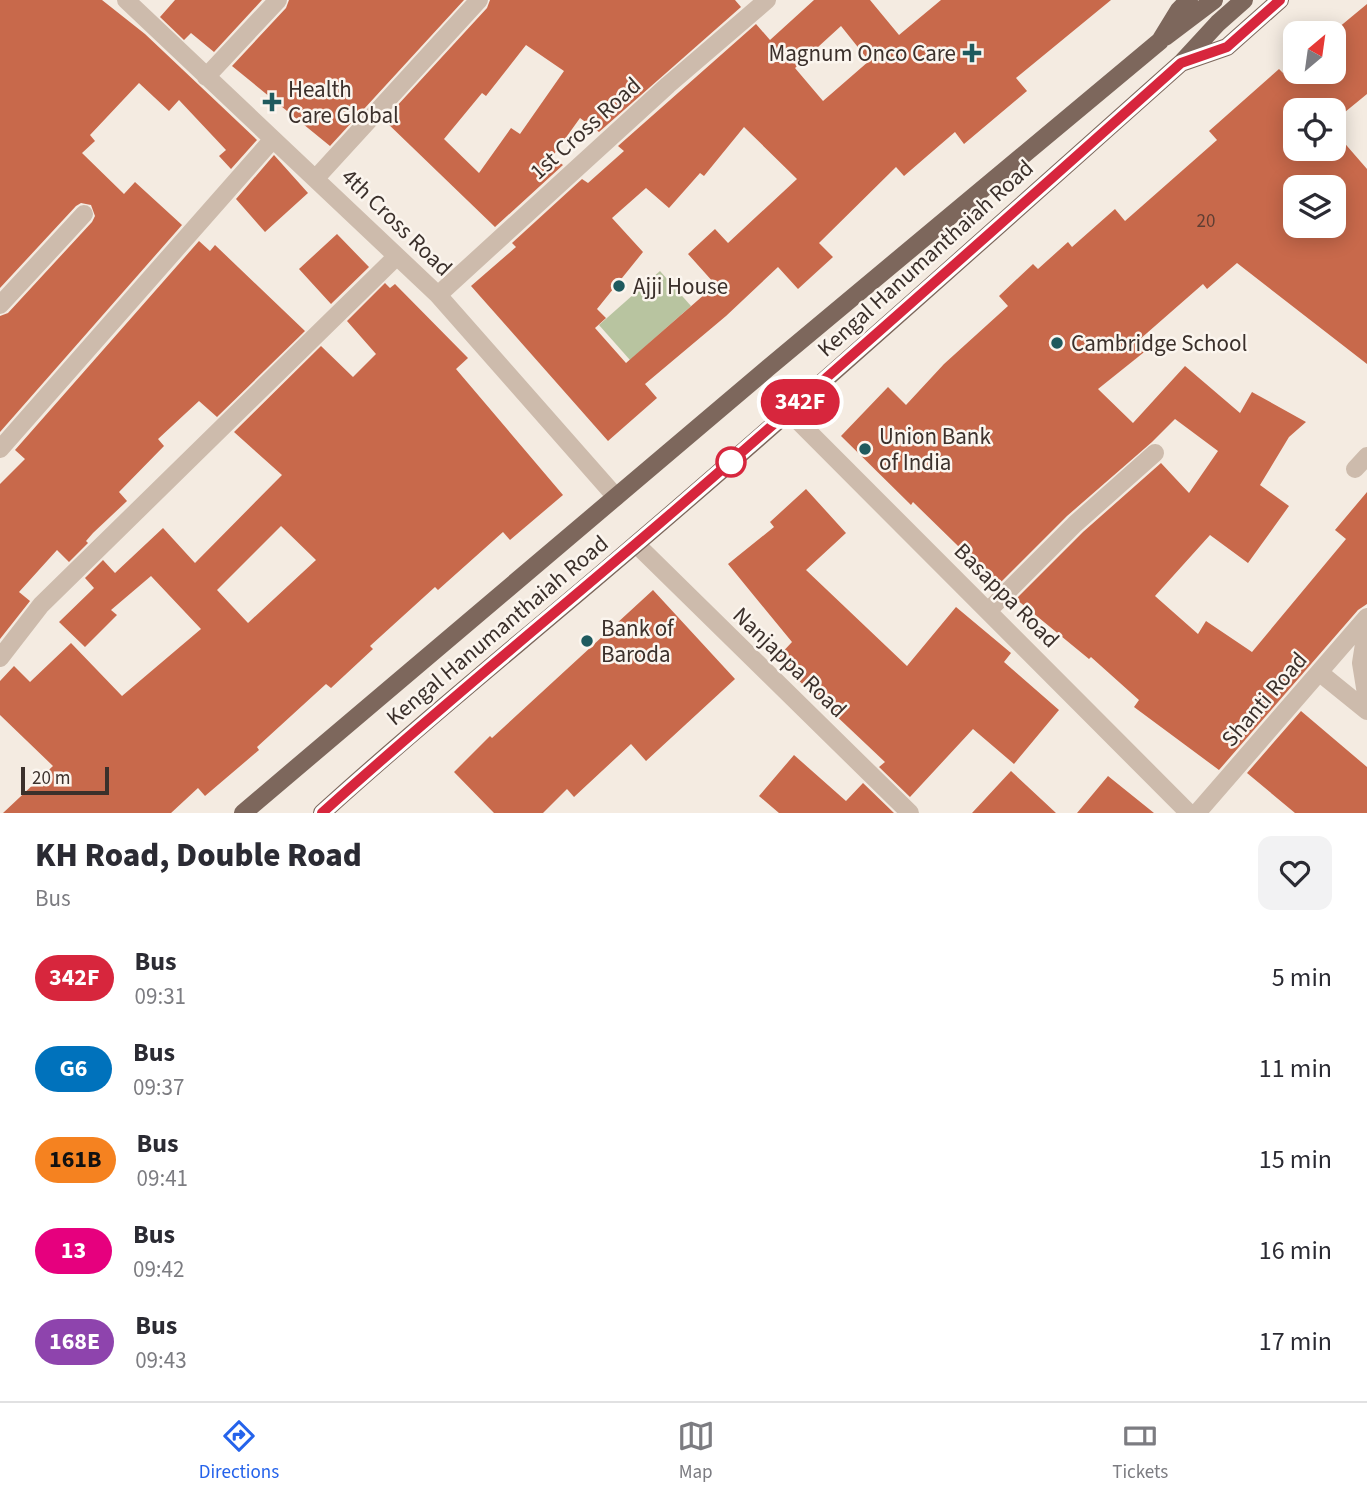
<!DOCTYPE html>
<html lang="en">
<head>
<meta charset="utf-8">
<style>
	body { margin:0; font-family:"Source Sans 3",sans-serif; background:#f2f2f3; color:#2b2b33; height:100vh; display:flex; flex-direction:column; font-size:26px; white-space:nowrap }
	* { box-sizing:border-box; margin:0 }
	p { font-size:23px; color:#7c7c81 }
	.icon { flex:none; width:38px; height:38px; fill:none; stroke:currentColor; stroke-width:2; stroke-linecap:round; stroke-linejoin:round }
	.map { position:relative; height:813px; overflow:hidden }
	.drawer { display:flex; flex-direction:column; background:#fff; flex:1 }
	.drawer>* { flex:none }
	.badge { padding:0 14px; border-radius:23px; font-size:24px; line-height:46px }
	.needle { width:46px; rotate:29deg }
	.controls { position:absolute; left:1283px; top:21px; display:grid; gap:14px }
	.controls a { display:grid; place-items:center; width:63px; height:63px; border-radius:14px; background:#fff; box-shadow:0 4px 18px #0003; font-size:35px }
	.scale { position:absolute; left:21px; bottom:18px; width:88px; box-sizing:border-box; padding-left:7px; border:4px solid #3b302b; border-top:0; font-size:19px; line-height:24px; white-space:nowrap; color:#3b302b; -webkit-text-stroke:5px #fbf5ee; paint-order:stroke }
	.map>.badge { position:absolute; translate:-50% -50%; box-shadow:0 0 0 4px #fff }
	.round { display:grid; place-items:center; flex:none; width:74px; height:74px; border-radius:14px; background:#f2f2f3 }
	.headline { display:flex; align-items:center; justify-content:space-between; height:119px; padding:0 35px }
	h1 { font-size:33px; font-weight:800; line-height:52px }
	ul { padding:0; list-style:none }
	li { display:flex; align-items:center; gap:21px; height:91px; padding:0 35px }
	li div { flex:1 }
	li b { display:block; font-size:26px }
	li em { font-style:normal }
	li .badge { min-width:77px; font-weight:700; text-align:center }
	.tabs { display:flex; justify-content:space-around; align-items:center; height:98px; border-top:2px solid #e1e1e2; background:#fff; font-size:19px; color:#7c7c81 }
	.tabs a { display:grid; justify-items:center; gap:4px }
	.tabs .on { color:#2563eb }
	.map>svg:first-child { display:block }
	.green { fill:#b8c4a0 }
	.building { fill:#c8694b; fill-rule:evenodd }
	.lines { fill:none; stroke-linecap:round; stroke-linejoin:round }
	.street { stroke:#cdbbac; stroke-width:18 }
	.primary { stroke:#7d675c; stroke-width:18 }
	.line-casing { stroke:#fff; stroke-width:16 }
	.line { stroke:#d7263d; stroke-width:10 }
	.poi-dot { fill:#1f5a5e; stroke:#fbf5ee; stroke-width:2.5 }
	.stop-dot { fill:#fff; stroke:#d7263d; stroke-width:3.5 }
	.labels { text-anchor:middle; stroke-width:5; stroke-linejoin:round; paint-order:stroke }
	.number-label { font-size:19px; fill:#5e3e33 }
	.poi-label { font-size:23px; fill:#3b302b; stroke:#fbf5ee; text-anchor:start }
	.street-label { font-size:23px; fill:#3b302b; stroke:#fbf5ee }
</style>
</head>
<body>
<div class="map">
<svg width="1367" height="813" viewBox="0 0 1367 813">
	<rect width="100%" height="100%" fill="#f4ebe1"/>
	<!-- green -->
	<path class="green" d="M 660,271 L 691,306 L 630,360 L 599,325 Z"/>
	<!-- building -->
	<path class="building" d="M 0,0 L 102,0 L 145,34 L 257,140 L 231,169 L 219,156 L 226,150 L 179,100 L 169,111 L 139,83 L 90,135 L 95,141 L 82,153 L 124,194 L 135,182 L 182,225 L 0,432 L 0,316 L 8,313 L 92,222 L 95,216 L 91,205 L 81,203 L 76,206 L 0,288 Z
		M 175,0 L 262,0 L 214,52 L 191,33 L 184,40 L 160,17 Z
		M 289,0 L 464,0 L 330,146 L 232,66 L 286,8 Z
		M 490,0 L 735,0 L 741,7 L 599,132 L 580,118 L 552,157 L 563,165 L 495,227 L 384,120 L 487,8 ZM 526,45 L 564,71 L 520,134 L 511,128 L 479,173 L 444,139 L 482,93 L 486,96 Z
		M 814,0 L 870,0 L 899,35 L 941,0 L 1111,0 L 1016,78 L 1027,91 L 964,144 L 955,132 L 904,176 L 896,167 L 819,243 L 833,257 L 798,289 L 778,267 L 726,316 L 645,384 L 657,398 L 608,441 L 471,286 L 516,247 L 512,243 L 582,179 L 588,183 L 624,151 L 618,146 L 756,24 L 770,40 ZM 841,26 L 869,61 L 823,101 L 795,68 ZM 744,127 L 797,179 L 728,243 L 715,229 L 688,254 L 714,283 L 705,294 L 626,363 L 595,328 L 606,318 L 597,309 L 643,252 L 612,218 L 646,188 L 669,208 L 700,173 L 704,176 Z
		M 1367,4 L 1367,94 L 1334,121 L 1334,110 L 1295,110 L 1295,149 L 1334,149 L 1334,131 L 1367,169 L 1367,364 L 1237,263 L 1207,289 L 1203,284 L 1139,340 L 1148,349 L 1098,389 L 1133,423 L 1185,366 L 1240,413 L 1252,392 L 1306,422 L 1289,437 L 1260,485 L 1289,506 L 1248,563 L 1210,535 L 1155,596 L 1198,634 L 1206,621 L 1252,652 L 1346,539 L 1335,530 L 1367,492 L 1367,604 L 1358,610 L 1219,770 L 1134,707 L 1139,700 L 1091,657 L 1089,659 L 1016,599 L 1083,532 L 1161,463 L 1189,493 L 1218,451 L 1175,419 L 1152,442 L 1067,516 L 998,585 L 913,502 L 911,505 L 841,436 L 888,387 L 906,405 L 944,364 L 1008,306 L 999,296 L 1033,264 L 1038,269 L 1068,242 L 1072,247 L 1115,209 L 1125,221 L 1217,140 L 1209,131 L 1279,69 L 1283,73 L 1295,63 L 1295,72 L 1334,72 L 1334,33 L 1332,33 ZM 1295,187 L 1334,187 L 1334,226 L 1295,226 Z
		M 274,155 L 308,193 L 265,232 L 236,199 Z
		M 337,234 L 369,267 L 331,304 L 299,269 Z
		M 199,241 L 210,251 L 215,245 L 305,331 L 217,417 L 199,401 L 158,439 L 164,446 L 119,492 L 127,501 L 93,533 L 86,541 L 88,543 L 69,562 L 57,550 L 19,592 L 30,601 L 0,639 L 0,484 L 25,459 L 15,450 Z
		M 385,283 L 390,288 L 395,284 L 468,358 L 456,369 L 563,495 L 510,540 L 503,532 L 438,590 L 435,587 L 370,646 L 373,649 L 331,688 L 326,684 L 257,747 L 259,750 L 205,796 L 198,788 L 171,813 L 3,813 L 53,766 L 0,715 L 0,681 L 14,666 L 30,682 L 71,643 L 122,696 L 201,629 L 151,576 L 111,610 L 117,615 L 85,647 L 59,622 L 94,588 L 85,578 L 103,560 L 115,573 L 163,528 L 195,563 L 282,475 L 234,432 L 321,346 L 353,377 L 376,354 L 347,321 ZM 281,526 L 316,560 L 248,623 L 217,590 Z
		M 806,489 L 846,533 L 806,570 L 907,666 L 956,607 L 1011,653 L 1004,662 L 1059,710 L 1014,764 L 973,729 L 910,797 L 879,767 L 885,762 L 776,659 L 792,642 L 728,564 L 774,527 L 770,522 Z
		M 653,590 L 735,679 L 646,761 L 631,744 L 574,797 L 567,789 L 543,813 L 494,813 L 454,772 L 490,736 L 492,738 Z
		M 1301,711 L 1367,767 L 1367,813 L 1295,813 L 1247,773 Z
		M 794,755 L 846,801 L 863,783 L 894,813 L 779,813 L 759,796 Z
		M 1011,771 L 1056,813 L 972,813 Z
		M 1108,776 L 1154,813 L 1077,813 Z"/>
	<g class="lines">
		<!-- street -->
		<path class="street" d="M 126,0 L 438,295 L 616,497
			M 206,77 L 278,0
			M 316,178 L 479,0
			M 438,295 L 668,85 L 767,0
			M 0,305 L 84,214
			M 789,412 L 1189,813
			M 0,449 L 273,139
			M 1355,469 L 1367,456
			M 636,544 L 910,813
			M 988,611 L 1075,524 L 1155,453
			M 1367,625 L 1361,663 L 1367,700
			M 0,658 L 41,605 L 396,257
			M 1320,673 L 1367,711
			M 1197,813 L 1367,617"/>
		<!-- primary -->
		<path class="primary" d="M 1165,37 L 1214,0
			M 1182,62 L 1218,23 L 1244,0
			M 243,813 L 768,368 L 1160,41 L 1179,10 L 1189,0
			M 322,813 C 415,728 513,649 609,567 C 803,402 991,232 1181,63 L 1227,47 L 1280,0"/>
	</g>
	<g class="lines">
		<defs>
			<path id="line" d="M 322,813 C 437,709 557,612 674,511 C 845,363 1013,213 1181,63 L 1227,47 L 1280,0"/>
		</defs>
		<!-- line casing -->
		<use href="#line" class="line-casing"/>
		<!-- line -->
		<use href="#line" class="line"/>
	</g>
	<!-- markers -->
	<g class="poi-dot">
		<path d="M968.5 42.5h7v7h7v7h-7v7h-7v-7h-7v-7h7z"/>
		<path d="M268.5 91.5h7v7h7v7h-7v7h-7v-7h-7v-7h7z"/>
		<circle cx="619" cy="286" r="7"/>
		<circle cx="1057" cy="343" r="7"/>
		<circle cx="865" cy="449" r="7"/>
		<circle cx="587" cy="641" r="7"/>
	</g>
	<circle class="stop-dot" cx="731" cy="462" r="14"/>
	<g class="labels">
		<!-- number labels -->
		<g class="number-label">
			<text x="1206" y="227">20</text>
		</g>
		<!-- poi labels -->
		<g class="poi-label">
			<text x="956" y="61" text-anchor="end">Magnum Onco Care</text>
			<text x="288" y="97">Health<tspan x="288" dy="26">Care Global</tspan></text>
			<text x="633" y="294">Ajji House</text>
			<text x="1071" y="351">Cambridge School</text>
			<text x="879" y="444">Union Bank<tspan x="879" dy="26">of India</tspan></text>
			<text x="601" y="636">Bank of<tspan x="601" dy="26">Baroda</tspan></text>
		</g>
		<!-- street labels -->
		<g class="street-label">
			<text transform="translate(585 128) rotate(-42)" y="8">1st Cross Road</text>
			<text transform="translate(397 222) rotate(44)" y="8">4th Cross Road</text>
			<text transform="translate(925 258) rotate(-42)" y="8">Kengal Hanumanthaiah Road</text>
			<text transform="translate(1007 595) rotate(45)" y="8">Basappa Road</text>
			<text transform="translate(497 630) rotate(-40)" y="8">Kengal Hanumanthaiah Road</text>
			<text transform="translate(790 662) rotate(44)" y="8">Nanjappa Road</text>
			<text transform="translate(1264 699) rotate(-49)" y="8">Shanti Road</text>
		</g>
	</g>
</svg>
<div class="controls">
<a><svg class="needle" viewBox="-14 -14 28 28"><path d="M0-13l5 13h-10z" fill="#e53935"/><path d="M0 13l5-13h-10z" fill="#7c7c81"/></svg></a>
<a><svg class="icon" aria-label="locate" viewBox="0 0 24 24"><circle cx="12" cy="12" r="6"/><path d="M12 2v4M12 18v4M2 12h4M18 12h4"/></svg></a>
<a><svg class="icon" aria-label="layers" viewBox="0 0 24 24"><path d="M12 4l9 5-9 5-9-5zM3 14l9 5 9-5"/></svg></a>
</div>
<div class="scale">20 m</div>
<b class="badge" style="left:800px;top:402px;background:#d7263d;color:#fff">342F</b>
</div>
<section class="drawer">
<div class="headline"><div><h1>KH Road, Double Road</h1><p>Bus</p></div><a class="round"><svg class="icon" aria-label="heart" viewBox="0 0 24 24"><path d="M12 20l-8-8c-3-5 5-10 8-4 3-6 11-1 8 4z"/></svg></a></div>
<ul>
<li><span class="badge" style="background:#d7263d;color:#fff">342F</span><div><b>Bus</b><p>09:31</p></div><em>5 min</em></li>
<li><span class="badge" style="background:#0072bc;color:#fff">G6</span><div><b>Bus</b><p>09:37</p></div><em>11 min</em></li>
<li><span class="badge" style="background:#f58220;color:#111">161B</span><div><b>Bus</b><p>09:41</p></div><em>15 min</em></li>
<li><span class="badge" style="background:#e6007e;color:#fff">13</span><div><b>Bus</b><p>09:42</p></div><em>16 min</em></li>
<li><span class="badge" style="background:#8e44ad;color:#fff">168E</span><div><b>Bus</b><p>09:43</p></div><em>17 min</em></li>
</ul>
</section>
<nav class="tabs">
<a class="on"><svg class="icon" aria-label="directions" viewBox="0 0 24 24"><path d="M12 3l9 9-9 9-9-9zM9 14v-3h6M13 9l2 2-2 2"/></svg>Directions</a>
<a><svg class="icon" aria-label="map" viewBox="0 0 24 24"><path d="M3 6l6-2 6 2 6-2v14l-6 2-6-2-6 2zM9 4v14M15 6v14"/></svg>Map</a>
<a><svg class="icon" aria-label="tickets" viewBox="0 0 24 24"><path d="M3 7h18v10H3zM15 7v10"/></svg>Tickets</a>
</nav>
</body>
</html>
